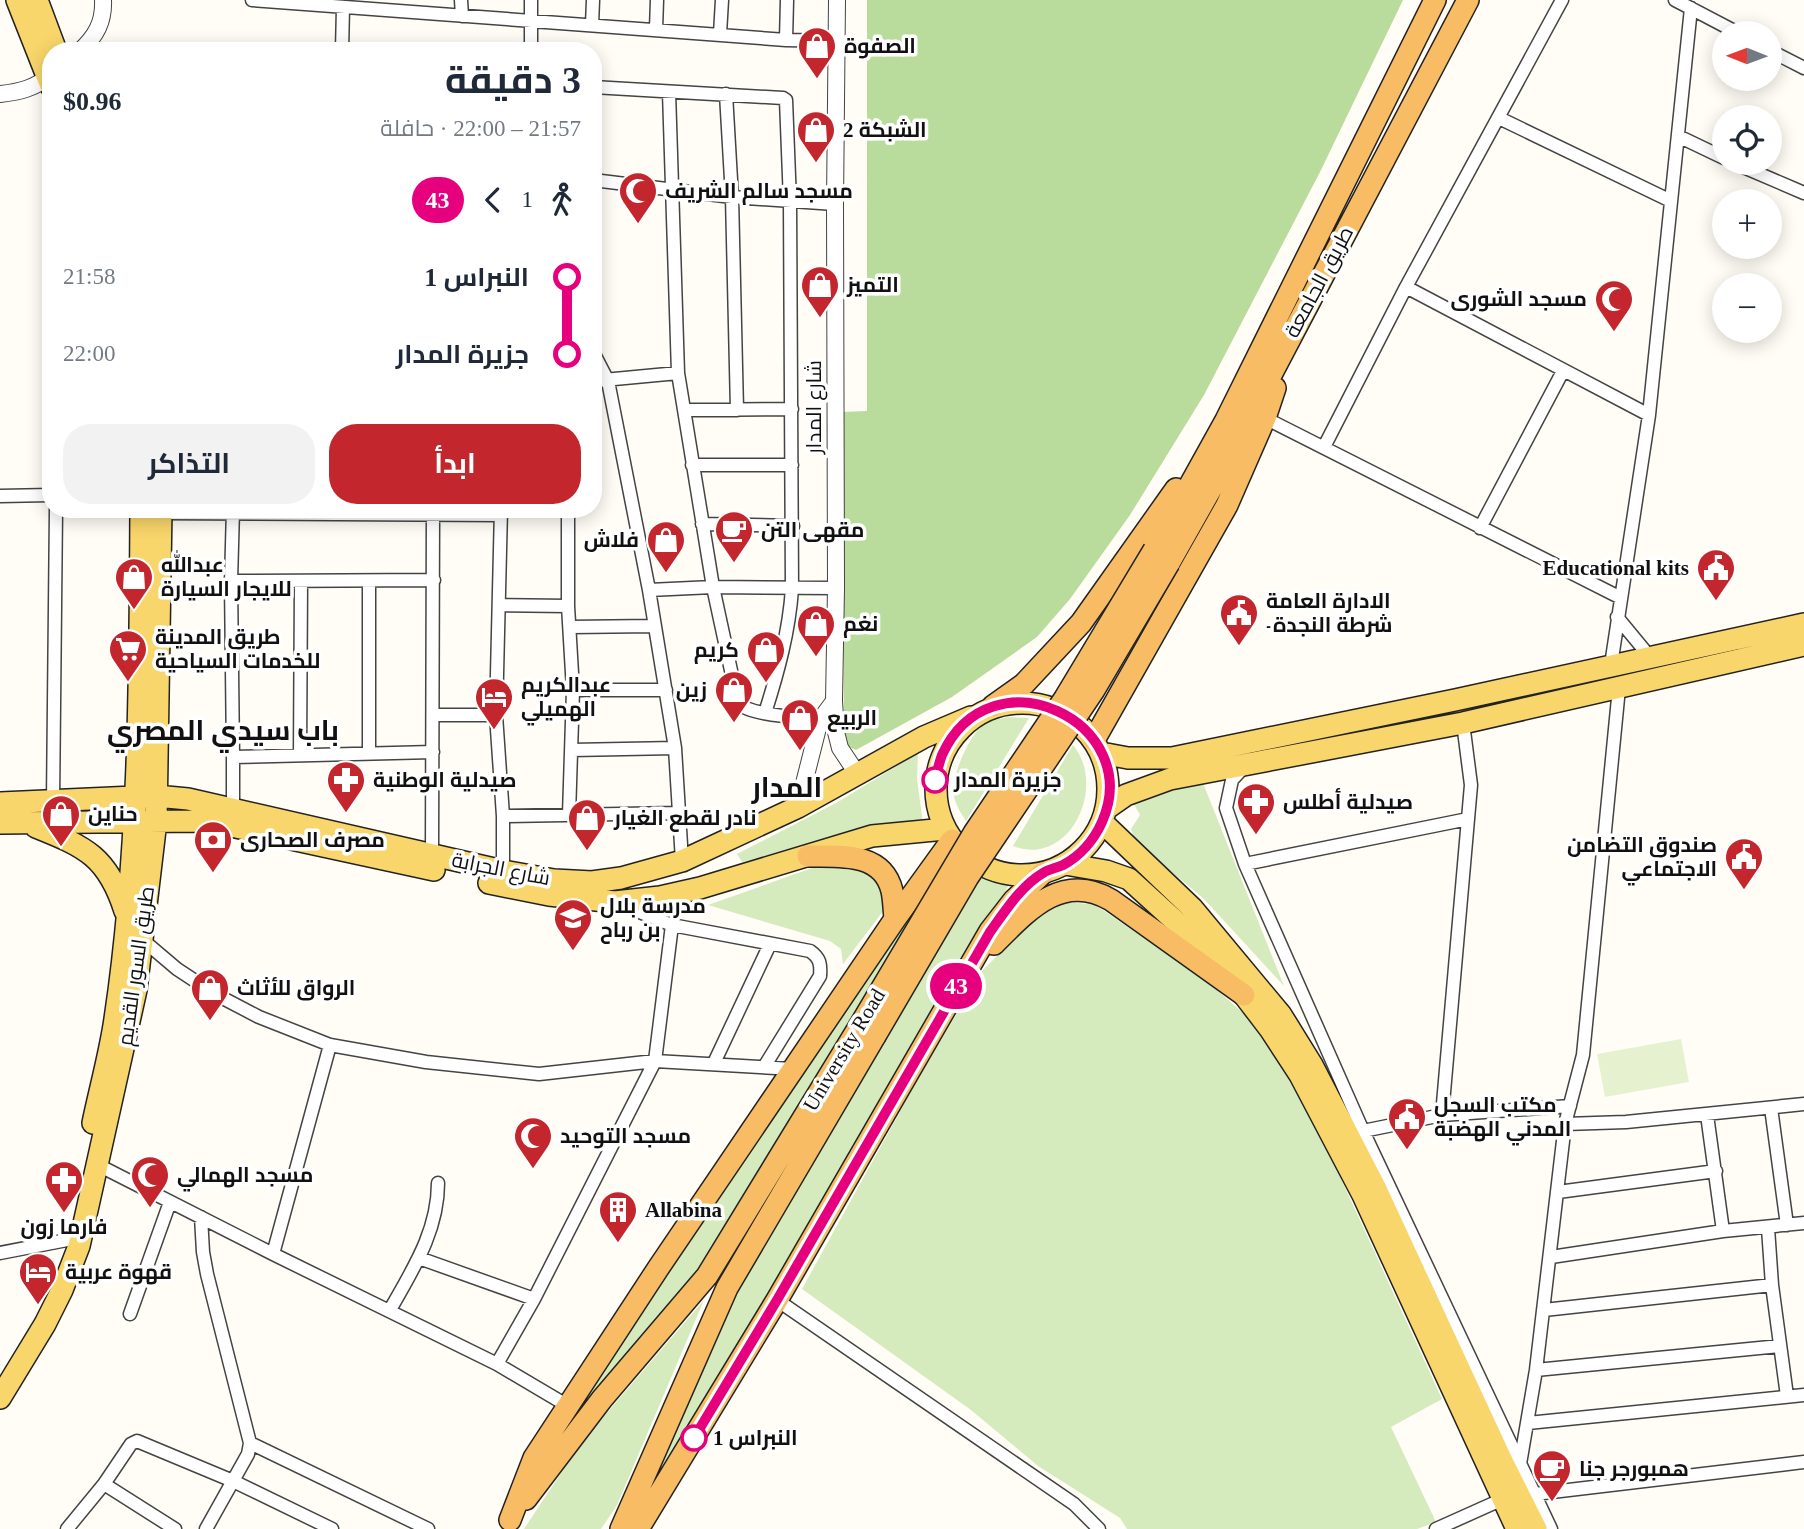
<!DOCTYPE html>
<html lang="ar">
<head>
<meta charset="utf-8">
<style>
	body { margin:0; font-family:"Times New Roman",Cairo,serif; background:#f2f2f3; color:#1f2937; direction:rtl; height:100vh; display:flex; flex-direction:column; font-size:26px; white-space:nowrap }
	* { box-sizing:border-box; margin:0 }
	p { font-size:23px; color:#747a83 }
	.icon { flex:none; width:38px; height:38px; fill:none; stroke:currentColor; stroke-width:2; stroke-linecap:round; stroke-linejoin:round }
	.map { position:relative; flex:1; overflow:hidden; direction:ltr }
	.details { position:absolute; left:42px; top:42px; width:560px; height:476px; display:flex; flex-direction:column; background:#fff; border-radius:28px; box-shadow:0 4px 18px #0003; direction:rtl }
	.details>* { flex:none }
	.badge { padding:0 14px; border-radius:23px; font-size:24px; line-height:46px }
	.needle { width:46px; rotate:271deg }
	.buttons { position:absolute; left:1712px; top:21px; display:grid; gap:14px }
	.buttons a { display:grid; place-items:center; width:70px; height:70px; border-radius:50%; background:#fff; box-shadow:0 4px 18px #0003; font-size:35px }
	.map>.badge { position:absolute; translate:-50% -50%; box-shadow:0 0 0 4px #fff }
	.legs { display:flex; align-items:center; gap:10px; height:77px; padding:0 21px; font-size:23px }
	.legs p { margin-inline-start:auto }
	.overview { display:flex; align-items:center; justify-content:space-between; height:119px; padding:0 21px }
	h1 { font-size:38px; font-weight:700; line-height:52px }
	.cta { display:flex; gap:14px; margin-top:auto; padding:14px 21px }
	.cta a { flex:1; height:80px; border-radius:28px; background:#c4262e; color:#fff; font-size:28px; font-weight:700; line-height:80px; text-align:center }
	.cta a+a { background:#f2f2f3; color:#1f2937 }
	ul { padding:0 21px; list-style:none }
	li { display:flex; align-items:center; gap:24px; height:77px; font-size:26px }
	li i { display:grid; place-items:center; width:10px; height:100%; margin:0 9px; background:currentColor }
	li i::after { content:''; width:18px; height:18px; margin:-9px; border:5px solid; border-radius:50%; background:#fff }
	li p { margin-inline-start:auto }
	li:first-child i { background:linear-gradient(#0000 50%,currentColor 0) }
	li:last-child i { background:linear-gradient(currentColor 50%,#0000 0) }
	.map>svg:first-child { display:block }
	.green { fill:#d5ebbd }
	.forest { fill:#b9dc9c }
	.pitch { fill:#e6f2cf }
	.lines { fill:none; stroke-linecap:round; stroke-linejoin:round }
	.minor-casing { stroke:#444; stroke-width:15 }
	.tertiary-casing { stroke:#444; stroke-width:18 }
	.primary-casing { stroke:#222; stroke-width:24 }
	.trunk-casing { stroke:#222; stroke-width:24 }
	.minor { stroke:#fff; stroke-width:12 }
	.tertiary { stroke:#fff; stroke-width:16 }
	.primary { stroke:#f9d66b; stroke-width:21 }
	.trunk { stroke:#f7bc64; stroke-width:21 }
	.trunk-bridge-casing { stroke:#222; stroke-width:24; stroke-linecap:butt }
	.trunk-bridge { stroke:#f7bc64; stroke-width:21 }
	.line-1-casing { stroke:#fff; stroke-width:16 }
	.line-1 { stroke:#e6007e; stroke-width:10 }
	.stop-1-dot { fill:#fff; stroke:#e6007e; stroke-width:3.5 }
	.labels { text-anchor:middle; stroke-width:7; stroke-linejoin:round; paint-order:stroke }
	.poi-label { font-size:21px; font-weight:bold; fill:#111; stroke:#fff; text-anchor:start }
	.street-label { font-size:21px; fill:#111; stroke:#fff }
	.stop-label { font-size:21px; font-weight:bold; fill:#111; stroke:#fff; text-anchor:start }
	.district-label { font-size:28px; font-weight:bold; fill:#111; stroke:#fff }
</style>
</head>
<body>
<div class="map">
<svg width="1804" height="1529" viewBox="0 0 1804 1529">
	<rect width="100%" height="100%" fill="#fffdf5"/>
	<!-- green -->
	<path class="green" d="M 1008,717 L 1029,718 L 966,821 C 960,812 954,802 953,791 C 953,774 969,736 982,726 C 988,720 999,719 1008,717 Z
		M 1073,745 C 1108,787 1069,868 1013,846 Z
		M 918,753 L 917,779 L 923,824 L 881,825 L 742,862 L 737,854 L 838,802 Z
		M 1201,778 L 1284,986 L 1204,899 L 1136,842 L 1131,829 L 1140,815 L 1132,801 Z
		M 945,858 L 953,862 L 707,1266 L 547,1454 L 578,1400 Z
		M 832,861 L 878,873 L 890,902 L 843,964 L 841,949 L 830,941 L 708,905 Z
		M 983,875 L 1010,883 L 656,1490 L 648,1490 L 736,1284 Z
		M 1056,902 L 1094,904 L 1204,979 L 1248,1017 L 1272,1045 L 1314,1120 L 1442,1399 L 1391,1427 L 1436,1522 L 1417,1529 L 1127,1529 L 1120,1518 L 1038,1466 L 971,1410 L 802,1289 L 918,1079 L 982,971 L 1021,932 Z
		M 704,1300 L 617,1505 L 601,1529 L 524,1529 L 581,1443 Z"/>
	<!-- forest -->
	<path class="forest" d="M 867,0 L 1403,0 L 1320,172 L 1204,395 L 1130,515 L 1070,599 L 1037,637 L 952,697 L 856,750 L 845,745 L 844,734 L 842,412 L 867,411 Z"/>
	<!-- pitch -->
	<path class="pitch" d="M 1681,1039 L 1689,1082 L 1605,1097 L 1597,1054 Z"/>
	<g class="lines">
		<defs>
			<path id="minor" d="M 252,0 L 786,40 L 836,41
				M 461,0 L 462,16
				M 531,0 L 531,51
				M 1675,0 L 1738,33
				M 592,25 L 593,0
				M 656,29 L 657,0
				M 720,34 L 722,0
				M 786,40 L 787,0
				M 1769,50 L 1804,68
				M 342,51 L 343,7
				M 593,87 L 783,98 L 786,100 L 790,202 L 792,589 C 789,632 778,672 765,713
				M 669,92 L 678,373 L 713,587 L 738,703 C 751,716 800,717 820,720
				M 726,94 L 732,197 L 737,410
				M 1499,118 L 1671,201
				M 1678,136 L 1724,158
				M 1734,163 L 1804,193
				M 593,180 L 732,197 L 835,204
				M 1406,287 L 1649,415
				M 593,352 L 608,381 L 649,590 L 675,748 L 682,861
				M 593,381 L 678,373
				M 684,410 L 792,409
				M 1261,416 L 1621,598
				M 1324,447 L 1406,287 L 1562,0
				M 692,465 L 792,465
				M 0,496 L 51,495
				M 233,509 L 231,581 L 233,757 L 433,752
				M 501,509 L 496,715 L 503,816 L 503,871
				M 568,509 L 568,606 L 573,690 L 569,815
				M 161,513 L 501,515
				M 702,524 L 793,526
				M 1480,528 L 1563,371
				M 231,581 L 434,580
				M 649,590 L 713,587 L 836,588
				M 499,605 L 568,606
				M 1617,617 L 1650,657
				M 570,627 L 654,626
				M 1611,665 L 1649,415 L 1691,8
				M 573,690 L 666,690
				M 433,715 L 496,715
				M 1463,723 L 1471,785 L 1468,819
				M 572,750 L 675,748
				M 369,754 L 369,581
				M 300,755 L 301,581
				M 1245,766 L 1232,780 L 1226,808 L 1245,864 L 1363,1131 L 1551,1529
				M 53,802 L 56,509
				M 233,808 L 233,757
				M 503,816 L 677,813
				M 432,855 L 433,509
				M 1245,864 L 1468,819 L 1442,1115
				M 622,905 L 672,925 L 810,951 C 820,958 821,964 820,976 L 764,1067
				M 144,941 L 177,969 L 215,994 L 259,1017 L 330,1045 L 426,1062 L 539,1074 L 655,1061 L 793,1069
				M 714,1063 L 770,944
				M 1771,1108 L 1787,1225
				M 1707,1115 L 1723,1231
				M 1565,1124 L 1626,1122 L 1804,1104
				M 1356,1128 L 1363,1131 L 1442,1115 L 1570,1106
				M 98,1165 L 273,1254 L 497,1364 L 568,1406
				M 1558,1192 L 1716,1171
				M 201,1217 L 203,1252 L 207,1274 L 250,1443 L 248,1454 L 206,1529
				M 1768,1228 L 1772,1285 L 1787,1396
				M 0,1253 L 67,1240
				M 273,1254 L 330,1045
				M 1551,1257 L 1723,1231 L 1804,1223
				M 419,1258 L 534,1299
				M 777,1300 L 1074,1504 L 1099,1529
				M 390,1310 C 413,1269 438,1231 438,1183
				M 1544,1310 L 1772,1285
				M 130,1314 L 170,1202
				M 497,1364 L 534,1299 L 655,1061 L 672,925
				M 1536,1370 L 1780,1346
				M 1528,1423 L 1804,1395
				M 250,1443 L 428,1529
				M 1520,1464 L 1536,1370 L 1565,1124 L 1583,1055 L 1619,688
				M 104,1484 L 175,1529
				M 1535,1494 L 1804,1462
				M 67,1529 L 104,1484 L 131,1444 L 137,1441 L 233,1481 L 332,1529
				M 1436,1529 L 1503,1499"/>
			<path id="tertiary" d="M 837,0 L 835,204 L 836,588 L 834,701 L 836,732 L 840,748 L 858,775
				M 80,51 C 96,36 104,22 103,0
				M 0,94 C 20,92 35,88 51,75
				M 798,807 L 820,720 L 834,701"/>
			<path id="primary" d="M 17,0 L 51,86
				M 37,0 L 56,51
				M936 789a86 86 0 1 1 172 0a86 86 0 1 1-172 0Z
				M 1101,753 L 1128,758 L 1172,758 L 1455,700 L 1804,624
				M 0,803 L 156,796 L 188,799 L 503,871 L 554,880 L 592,882 L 621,878 L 682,861 L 798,807 L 924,737 L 971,717
				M 1106,809 L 1126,795 L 1170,779 L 1463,723 L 1804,645
				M 1102,822 L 1192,908 L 1281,1015 L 1312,1065 L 1375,1187 L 1501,1459 L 1536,1529
				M 0,823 L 198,821 L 222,824 L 434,870
				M 36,827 C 86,847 108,857 125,911
				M 1065,864 L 1106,871 L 1129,879 L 1184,929 L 1244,995 L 1270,1029 L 1300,1075 L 1363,1195 L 1517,1529
				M 489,883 L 549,895 L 615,902 L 660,897 L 700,888 L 872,836 L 945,829
				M 93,1123 C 100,1089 110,1054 115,1019 C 140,851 140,679 141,509
				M 0,1398 L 45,1324 L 62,1290 L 79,1246 L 136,990 L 156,821 L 161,509"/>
			<path id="trunk" d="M 1154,550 L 1226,420 L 1435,0
				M 1169,563 L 1212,487 L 1468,0
				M 993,706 L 1024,684 L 1081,623 L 1176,489
				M 1094,740 L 1227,505 L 1265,418 L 1275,388
				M 808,856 C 840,856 883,852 892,891 C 894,900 894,910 895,919
				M 994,944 C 1027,911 1062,871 1111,900 L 1244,995
				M 526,1499 L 602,1399 L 707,1276 L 859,1027
				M 510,1520 L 534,1458 L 659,1267 L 895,919 L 952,840
				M 621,1529 L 727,1288 L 875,1036
				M 638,1529 L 777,1300 L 990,931 L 1014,900 L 1043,873"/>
		</defs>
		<!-- minor casing -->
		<use href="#minor" class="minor-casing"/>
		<!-- tertiary casing -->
		<use href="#tertiary" class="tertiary-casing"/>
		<!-- primary casing -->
		<use href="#primary" class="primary-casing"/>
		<!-- trunk casing -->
		<use href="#trunk" class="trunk-casing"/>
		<!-- minor -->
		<use href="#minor" class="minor"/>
		<!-- tertiary -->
		<use href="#tertiary" class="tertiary"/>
		<!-- primary -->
		<use href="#primary" class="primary"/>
		<!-- trunk -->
		<use href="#trunk" class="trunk"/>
		<defs>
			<path id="trunk-bridge" d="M 859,1027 L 974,833 L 1065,698 L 1154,550
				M 875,1036 L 968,877 L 1094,690 L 1169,563"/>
		</defs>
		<!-- trunk-bridge casing -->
		<use href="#trunk-bridge" class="trunk-bridge-casing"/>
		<!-- trunk-bridge -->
		<use href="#trunk-bridge" class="trunk-bridge"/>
	</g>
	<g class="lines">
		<defs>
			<path id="line-1" d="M 694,1438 L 777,1300 L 990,932 C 1005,911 1021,886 1043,873 C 1049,869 1057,868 1063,865 C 1080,856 1094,840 1102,822 C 1146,722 991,648 942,755 C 939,763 937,772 935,780"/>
		</defs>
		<!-- line-1 casing -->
		<use href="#line-1" class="line-1-casing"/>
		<!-- line-1 -->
		<use href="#line-1" class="line-1"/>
	</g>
	<!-- icons -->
	<defs>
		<symbol id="shop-pin" viewBox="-11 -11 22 30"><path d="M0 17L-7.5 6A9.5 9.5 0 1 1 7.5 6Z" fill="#c4262e" stroke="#fff"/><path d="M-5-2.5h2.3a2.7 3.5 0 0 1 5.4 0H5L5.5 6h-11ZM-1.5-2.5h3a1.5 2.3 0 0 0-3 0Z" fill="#fff"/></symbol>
		<symbol id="mosque-pin" viewBox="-11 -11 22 30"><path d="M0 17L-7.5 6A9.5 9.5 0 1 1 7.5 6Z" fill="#c4262e" stroke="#fff"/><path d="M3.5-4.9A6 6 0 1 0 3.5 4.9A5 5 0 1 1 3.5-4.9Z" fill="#fff"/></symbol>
		<symbol id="cafe-pin" viewBox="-11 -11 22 30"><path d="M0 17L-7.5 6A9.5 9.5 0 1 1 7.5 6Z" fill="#c4262e" stroke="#fff"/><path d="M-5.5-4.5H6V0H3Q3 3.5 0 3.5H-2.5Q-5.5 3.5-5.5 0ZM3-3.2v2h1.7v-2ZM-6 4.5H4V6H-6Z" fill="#fff"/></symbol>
		<symbol id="civic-pin" viewBox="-11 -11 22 30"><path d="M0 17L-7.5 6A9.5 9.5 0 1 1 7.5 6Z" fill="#c4262e" stroke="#fff"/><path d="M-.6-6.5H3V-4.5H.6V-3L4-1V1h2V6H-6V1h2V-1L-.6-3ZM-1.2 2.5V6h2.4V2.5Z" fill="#fff"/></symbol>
		<symbol id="supermarket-pin" viewBox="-11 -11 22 30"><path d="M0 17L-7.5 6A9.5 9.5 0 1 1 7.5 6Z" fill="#c4262e" stroke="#fff"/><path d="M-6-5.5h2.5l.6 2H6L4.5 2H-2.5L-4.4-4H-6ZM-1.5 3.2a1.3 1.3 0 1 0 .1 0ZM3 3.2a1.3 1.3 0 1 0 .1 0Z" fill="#fff"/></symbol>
		<symbol id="hotel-pin" viewBox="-11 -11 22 30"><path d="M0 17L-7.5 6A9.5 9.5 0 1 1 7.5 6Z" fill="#c4262e" stroke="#fff"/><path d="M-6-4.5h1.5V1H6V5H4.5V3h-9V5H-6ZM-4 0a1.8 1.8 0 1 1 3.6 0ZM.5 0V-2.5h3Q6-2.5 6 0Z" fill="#fff"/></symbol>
		<symbol id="pharmacy-pin" viewBox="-11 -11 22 30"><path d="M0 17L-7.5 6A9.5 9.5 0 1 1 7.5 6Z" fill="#c4262e" stroke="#fff"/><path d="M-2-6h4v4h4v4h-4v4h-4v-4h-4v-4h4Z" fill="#fff"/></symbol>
		<symbol id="bank-pin" viewBox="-11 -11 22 30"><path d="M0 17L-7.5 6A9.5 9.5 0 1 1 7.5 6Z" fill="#c4262e" stroke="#fff"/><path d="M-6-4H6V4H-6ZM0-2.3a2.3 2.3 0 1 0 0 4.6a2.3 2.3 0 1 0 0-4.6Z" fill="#fff"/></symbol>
		<symbol id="school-pin" viewBox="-11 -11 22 30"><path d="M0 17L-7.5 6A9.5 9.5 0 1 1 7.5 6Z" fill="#c4262e" stroke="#fff"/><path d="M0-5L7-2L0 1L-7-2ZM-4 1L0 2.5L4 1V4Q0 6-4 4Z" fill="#fff"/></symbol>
		<symbol id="building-pin" viewBox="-11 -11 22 30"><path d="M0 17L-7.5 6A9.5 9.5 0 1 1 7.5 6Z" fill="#c4262e" stroke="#fff"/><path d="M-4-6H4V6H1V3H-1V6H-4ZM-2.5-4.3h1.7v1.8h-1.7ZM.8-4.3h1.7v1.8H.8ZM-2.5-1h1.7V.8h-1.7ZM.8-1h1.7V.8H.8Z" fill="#fff"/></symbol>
	</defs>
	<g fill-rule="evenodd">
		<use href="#shop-pin" x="795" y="24" width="44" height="60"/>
		<use href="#shop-pin" x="794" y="108" width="44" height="60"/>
		<use href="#mosque-pin" x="616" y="169" width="44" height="60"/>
		<use href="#shop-pin" x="798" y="263" width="44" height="60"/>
		<use href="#mosque-pin" x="1592" y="277" width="44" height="60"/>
		<use href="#cafe-pin" x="712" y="508" width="44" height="60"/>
		<use href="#shop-pin" x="644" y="518" width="44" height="60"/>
		<use href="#civic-pin" x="1694" y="546" width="44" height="60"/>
		<use href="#shop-pin" x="112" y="555" width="44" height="60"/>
		<use href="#civic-pin" x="1217" y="591" width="44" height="60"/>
		<use href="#shop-pin" x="794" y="602" width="44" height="60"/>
		<use href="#supermarket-pin" x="106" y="627" width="44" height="60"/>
		<use href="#shop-pin" x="744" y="628" width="44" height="60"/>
		<use href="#shop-pin" x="712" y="668" width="44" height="60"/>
		<use href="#hotel-pin" x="472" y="675" width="44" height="60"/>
		<use href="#shop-pin" x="778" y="696" width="44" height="60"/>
		<use href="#pharmacy-pin" x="324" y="758" width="44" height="60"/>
		<use href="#pharmacy-pin" x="1234" y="780" width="44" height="60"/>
		<use href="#shop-pin" x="39" y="792" width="44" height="60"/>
		<use href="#shop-pin" x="565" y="796" width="44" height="60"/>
		<use href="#bank-pin" x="191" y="818" width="44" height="60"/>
		<use href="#civic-pin" x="1722" y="835" width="44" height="60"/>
		<use href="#school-pin" x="551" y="896" width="44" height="60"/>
		<use href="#shop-pin" x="188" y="966" width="44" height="60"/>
		<use href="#civic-pin" x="1385" y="1095" width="44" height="60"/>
		<use href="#mosque-pin" x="511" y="1114" width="44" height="60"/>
		<use href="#mosque-pin" x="128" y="1153" width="44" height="60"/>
		<use href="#pharmacy-pin" x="42" y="1158" width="44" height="60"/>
		<use href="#building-pin" x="596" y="1188" width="44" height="60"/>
		<use href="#hotel-pin" x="16" y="1250" width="44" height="60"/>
		<use href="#cafe-pin" x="1530" y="1447" width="44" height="60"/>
	</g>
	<!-- markers -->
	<g class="stop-1-dot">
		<circle cx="935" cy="780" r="12"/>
		<circle cx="694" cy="1438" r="12"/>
	</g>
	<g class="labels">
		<!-- poi labels -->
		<g class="poi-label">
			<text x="844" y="53">الصفوة</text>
			<text x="843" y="137">الشبكة 2</text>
			<text x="665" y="198">مسجد سالم الشريف</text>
			<text x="847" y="292">التميز</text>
			<text x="1587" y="306" text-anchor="end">مسجد الشورى</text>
			<text x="761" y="537">مقهى التن</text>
			<text x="639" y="547" text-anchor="end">فلاش</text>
			<text x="161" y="572">عبدالله<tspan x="161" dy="24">للايجار السيارة</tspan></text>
			<text x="1689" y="575" text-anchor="end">Educational kits</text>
			<text x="1266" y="608">الادارة العامة<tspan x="1266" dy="24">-شرطة النجدة</tspan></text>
			<text x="843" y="631">نغم</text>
			<text x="155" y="644">طريق المدينة<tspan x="155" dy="24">للخدمات السياحية</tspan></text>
			<text x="739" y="657" text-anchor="end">كريم</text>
			<text x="521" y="692">عبدالكريم<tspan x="521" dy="24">الهميلي</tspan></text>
			<text x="707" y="697" text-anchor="end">زين</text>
			<text x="827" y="725">الربيع</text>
			<text x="373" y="787">صيدلية الوطنية</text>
			<text x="1283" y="809">صيدلية أطلس</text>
			<text x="88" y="821">حناين</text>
			<text x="614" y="825">نادر لقطع الغيار</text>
			<text x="240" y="847">مصرف الصحارى</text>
			<text x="1717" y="852" text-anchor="end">صندوق التضامن<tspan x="1717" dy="24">الاجتماعي</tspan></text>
			<text x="600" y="913">مدرسة بلال<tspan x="600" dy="24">بن رباح</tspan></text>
			<text x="237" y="995">الرواق للأثاث</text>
			<text x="1434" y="1112">مكتب السجل<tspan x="1434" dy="24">المدني الهضبة</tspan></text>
			<text x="560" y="1143">مسجد التوحيد</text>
			<text x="177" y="1182">مسجد الهمالي</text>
			<text x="645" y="1217">Allabina</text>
			<text x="64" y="1234" text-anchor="middle">فارما زون</text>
			<text x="65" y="1279">قهوة عربية</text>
			<text x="1579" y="1476">همبورجر جنا</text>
		</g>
		<!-- street labels -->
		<g class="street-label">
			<text transform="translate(1319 282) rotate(-62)" y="7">طريق الجامعة</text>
			<text transform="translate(814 407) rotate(-90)" y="7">شارع المدار</text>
			<text transform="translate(501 869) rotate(11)" y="7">شارع الجرابة</text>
			<text transform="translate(136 966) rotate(-82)" y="7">طريق السور القديم</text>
			<text transform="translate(844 1050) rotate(-59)" y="7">University Road</text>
		</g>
		<!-- stop labels -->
		<g class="stop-label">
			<text x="954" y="787">جزيرة المدار</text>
			<text x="713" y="1445">النبراس 1</text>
		</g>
		<!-- district labels -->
		<g class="district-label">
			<text x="223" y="740">باب سيدي المصري</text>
			<text x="787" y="797">المدار</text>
		</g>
	</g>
</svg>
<div class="buttons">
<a><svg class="needle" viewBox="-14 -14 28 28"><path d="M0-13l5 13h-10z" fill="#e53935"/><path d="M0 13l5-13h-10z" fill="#747a83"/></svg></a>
<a><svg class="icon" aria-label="locate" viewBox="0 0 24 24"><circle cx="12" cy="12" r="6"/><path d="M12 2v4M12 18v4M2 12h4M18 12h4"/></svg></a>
<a>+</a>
<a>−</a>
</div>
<b class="badge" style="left:956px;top:986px;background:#e6007e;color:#fff">43</b>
<section class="details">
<div class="overview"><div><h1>3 دقيقة</h1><p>21:57 – 22:00 · حافلة</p></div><b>$0.96</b></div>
<div class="legs"><svg class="icon" aria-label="walk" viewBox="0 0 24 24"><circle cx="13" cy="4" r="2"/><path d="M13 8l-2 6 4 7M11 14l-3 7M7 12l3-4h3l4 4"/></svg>1<svg class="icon" aria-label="back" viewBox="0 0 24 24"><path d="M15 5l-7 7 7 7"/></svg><b class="badge" style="background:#e6007e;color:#fff">43</b></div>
<ul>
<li><i style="color:#e6007e"></i><b>النبراس 1</b><p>21:58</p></li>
<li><i style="color:#e6007e"></i><b>جزيرة المدار</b><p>22:00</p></li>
</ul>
<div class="cta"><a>ابدأ</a><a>التذاكر</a></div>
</section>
</div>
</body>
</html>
